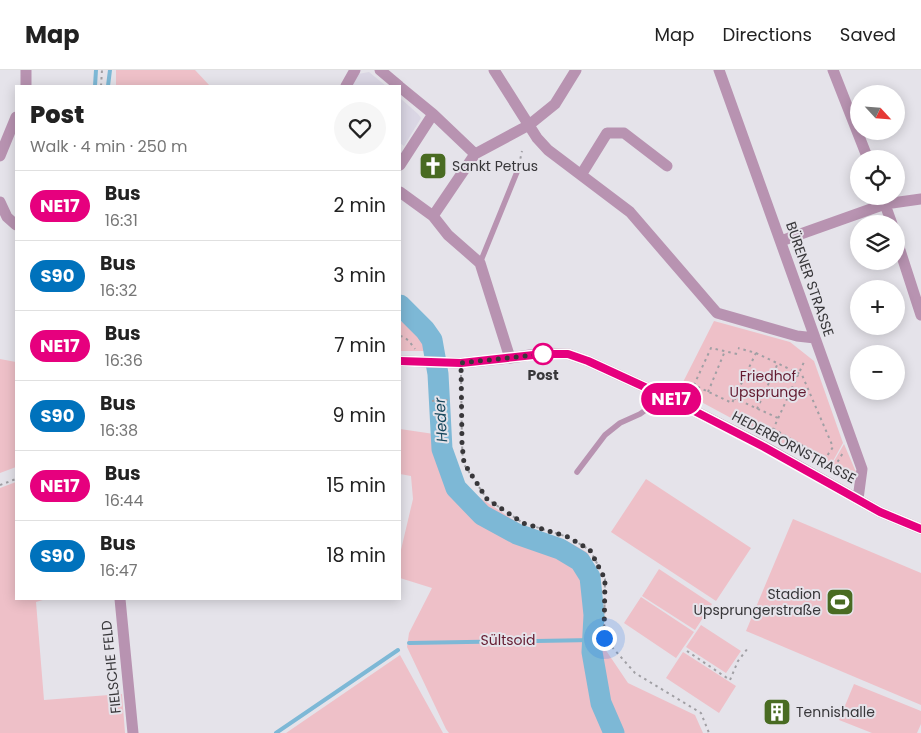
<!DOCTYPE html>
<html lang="en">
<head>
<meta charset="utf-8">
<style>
	body { margin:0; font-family:Poppins,sans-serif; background:#f6f6f6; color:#222; height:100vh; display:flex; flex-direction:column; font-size:19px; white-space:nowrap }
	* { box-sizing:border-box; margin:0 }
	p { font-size:16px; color:#767676 }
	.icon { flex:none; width:28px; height:28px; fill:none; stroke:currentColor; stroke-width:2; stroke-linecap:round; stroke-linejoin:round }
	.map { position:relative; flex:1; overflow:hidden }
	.details { position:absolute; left:15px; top:15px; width:386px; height:515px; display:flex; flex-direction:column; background:#fff; border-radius:0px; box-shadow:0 2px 12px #0003 }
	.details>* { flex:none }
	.badge { padding:0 10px; border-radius:16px; font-size:18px; line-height:32px }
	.needle { width:32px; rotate:116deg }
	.tools { position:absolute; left:850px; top:15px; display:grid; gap:10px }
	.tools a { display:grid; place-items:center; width:55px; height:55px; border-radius:50%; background:#fff; box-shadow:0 2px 12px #0003; font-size:25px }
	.you { position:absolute; width:25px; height:25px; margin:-12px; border:4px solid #fff; border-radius:50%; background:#1a73e8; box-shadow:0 0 0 8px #1a73e833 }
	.map>.badge { position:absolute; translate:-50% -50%; box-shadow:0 0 0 2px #fff }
	.round { display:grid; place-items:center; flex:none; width:52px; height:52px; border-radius:26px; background:#f6f6f6 }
	.overview { display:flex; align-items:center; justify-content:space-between; height:85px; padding:0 15px }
	h1 { font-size:24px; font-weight:800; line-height:38px }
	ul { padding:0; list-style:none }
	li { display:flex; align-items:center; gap:15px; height:70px; padding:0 15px; border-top:1px solid #e0e0e0 }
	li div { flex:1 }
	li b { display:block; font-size:19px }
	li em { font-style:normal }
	li .badge { min-width:55px; font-weight:700; text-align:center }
	header { display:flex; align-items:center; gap:30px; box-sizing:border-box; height:70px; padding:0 25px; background:#fff; border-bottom:1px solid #e0e0e0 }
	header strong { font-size:24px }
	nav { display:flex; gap:28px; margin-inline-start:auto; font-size:18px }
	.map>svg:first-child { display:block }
	.built { fill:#dad6e4 }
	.green { fill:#eec0c8 }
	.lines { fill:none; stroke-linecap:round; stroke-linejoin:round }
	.stream { stroke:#7db8d6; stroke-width:4 }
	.river { stroke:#7db8d6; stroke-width:21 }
	.path { stroke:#a09fa4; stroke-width:2; stroke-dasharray:2.5 4; stroke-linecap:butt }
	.lane { stroke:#b893b1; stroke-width:5.5 }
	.street { stroke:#b893b1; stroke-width:11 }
	.line-casing { stroke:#fff; stroke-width:11 }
	.line { stroke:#e6007e; stroke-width:8 }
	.walk { stroke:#38373a; stroke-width:5; stroke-dasharray:0 9 }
	.stop-dot { fill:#fff; stroke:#e6007e; stroke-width:2.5 }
	.labels { text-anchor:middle; stroke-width:4; stroke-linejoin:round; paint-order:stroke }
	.poi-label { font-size:14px; fill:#38373a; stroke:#e5e3ea; text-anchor:start }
	.street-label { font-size:14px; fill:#38373a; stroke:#e5e3ea }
	.stop-label { font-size:14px; font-weight:bold; fill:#38373a; stroke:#e5e3ea }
	.park-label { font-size:14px; fill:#641c31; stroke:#e5e3ea }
	.water-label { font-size:15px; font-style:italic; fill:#18485d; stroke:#e5e3ea }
</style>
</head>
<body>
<header>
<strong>Map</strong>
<nav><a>Map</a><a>Directions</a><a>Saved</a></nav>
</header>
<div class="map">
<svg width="921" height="663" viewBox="0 0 921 663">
	<rect width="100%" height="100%" fill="#e5e3ea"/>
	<!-- built -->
	<path class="built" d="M 369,2 L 386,16 L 351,16 L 358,4 Z
		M 400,28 L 418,44 L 421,48 L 404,76 L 400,73 Z"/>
	<!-- green -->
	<path class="green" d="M 116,0 L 195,0 L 210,16 L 116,16 Z
		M 400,251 C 409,254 419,263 423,272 C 424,274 425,278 425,281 L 400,281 Z
		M 714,251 L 790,272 L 814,291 L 843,373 L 828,400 L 679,320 Z
		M 0,289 L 16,292 L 16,397 L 0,403 Z
		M 400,359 L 434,364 L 433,380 L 438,397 L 437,382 L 445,372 L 459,414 L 526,458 L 569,472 L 588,483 L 599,509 L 601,573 L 628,613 L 695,645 L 703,663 L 449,663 L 446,659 L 407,577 L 409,563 L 432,518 L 400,508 L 400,484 L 413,429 L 411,406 L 400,404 Z
		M 844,374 L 856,402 L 855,406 L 849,410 L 829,400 Z
		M 646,409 L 751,478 L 716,531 L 611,462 Z
		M 16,412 L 16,529 L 46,529 L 36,532 L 44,630 L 122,624 L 125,663 L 0,663 L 0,418 Z
		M 793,449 L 921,503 L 921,635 L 746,561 Z
		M 659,499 L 712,534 L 695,560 L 642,526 Z
		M 641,527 L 694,562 L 676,588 L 624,553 Z
		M 701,555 L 741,581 L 726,603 L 686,577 Z
		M 683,582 L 736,616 L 719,643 L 666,608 Z
		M 400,585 L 443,663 L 286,663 Z
		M 854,614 L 921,641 L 921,654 L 917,663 L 872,663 L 839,650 Z"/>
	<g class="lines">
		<!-- stream -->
		<path class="stream" d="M 95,16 L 96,0
			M 108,16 L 110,0
			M 400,237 L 401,237
			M 409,573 L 593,570
			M 276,663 L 398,580"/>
		<!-- river -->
		<path class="river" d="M 400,235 L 425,260 L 432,270 L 438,304 L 442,379 L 456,418 L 482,445 L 517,464 L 560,479 L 580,491 L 590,507 L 594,545 L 592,582 L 601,633 L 614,663"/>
		<!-- path -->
		<path class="path" d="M 101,16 L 102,0
			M 519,95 L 522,81
			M 400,266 C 407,267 411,274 415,279
			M 756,283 L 802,305 L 833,377 L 825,389 L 774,359
			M 737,284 L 711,278 L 694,315 L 732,333 L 756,283 L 738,278
			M 461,305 L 462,374 L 463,393 L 487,429 L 523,453 L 568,467 L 590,480 L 605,509 L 604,568 L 635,603 L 701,643 L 709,663
			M 708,322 L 725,281
			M 734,328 L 778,348
			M 432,331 L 448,330
			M 757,339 L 778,293
			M 770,366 L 804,292
			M 831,403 L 844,381
			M 0,415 L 16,409
			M 687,581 L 730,610 L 738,591 L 748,578"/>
		<!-- lane -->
		<path class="lane" d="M 480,193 L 517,102
			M 577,402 L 605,365 L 620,353 L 640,344 L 647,339 L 661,324"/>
		<!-- street -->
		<path class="street" d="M 380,0 L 399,16
			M 494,0 L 537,68 L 548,80 L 630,142 L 717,243 L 797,266 L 815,268
			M 719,0 L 862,399 L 858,429
			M 833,0 L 868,89
			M 26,16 L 26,0
			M 346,16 L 355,0
			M 400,17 L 433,44 L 475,84
			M 0,86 L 16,47
			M 400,95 L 433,44
			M 581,105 L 607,63 L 624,63 L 667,96
			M 400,122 L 433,146 L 448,165 L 480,193 L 510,288
			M 882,126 L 892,154
			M 0,132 L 7,147 L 16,155
			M 433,146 L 475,84 L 529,55 L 555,34 L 576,0
			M 896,168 L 921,245
			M 781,171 L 885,134 L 921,129
			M 400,291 L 461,293 L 510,288 L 543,283 L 568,284 L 588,291 L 673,330 L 765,377 L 880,442 L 921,459
			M 120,529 L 133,663"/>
	</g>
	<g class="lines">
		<defs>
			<path id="line" d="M 400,291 L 461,293 L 543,284 L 568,284 L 588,291 L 673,330 L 764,377 L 880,442 L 921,459"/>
		</defs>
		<!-- line casing -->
		<use href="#line" class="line-casing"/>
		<!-- line -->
		<use href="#line" class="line"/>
		<!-- walk -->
		<path class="walk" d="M 543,284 L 461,293 L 462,374 L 464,393 L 487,429 L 523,453 L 568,467 L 590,480 L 605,509 L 604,568"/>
	</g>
	<!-- icons -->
	<defs>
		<symbol id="church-square" viewBox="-11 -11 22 22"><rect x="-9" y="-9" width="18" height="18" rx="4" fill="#496b22" stroke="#e5e3ea"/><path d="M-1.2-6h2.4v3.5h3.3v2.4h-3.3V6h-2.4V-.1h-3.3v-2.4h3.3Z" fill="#fff"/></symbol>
		<symbol id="stadium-square" viewBox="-11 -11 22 22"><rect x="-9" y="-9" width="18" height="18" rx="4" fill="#496b22" stroke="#e5e3ea"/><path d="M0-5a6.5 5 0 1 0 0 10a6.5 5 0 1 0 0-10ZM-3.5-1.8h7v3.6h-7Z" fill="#fff"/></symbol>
		<symbol id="building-square" viewBox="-11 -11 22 22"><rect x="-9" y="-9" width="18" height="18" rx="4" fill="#496b22" stroke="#e5e3ea"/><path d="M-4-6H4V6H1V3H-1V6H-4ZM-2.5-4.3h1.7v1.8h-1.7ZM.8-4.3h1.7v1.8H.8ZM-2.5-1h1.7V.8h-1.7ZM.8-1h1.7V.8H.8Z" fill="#fff"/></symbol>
	</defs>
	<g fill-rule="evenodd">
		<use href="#church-square" x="417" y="80" width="32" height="32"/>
		<use href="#stadium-square" x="824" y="516" width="32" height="32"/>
		<use href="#building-square" x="761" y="626" width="32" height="32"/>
	</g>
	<!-- markers -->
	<circle class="stop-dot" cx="543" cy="284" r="10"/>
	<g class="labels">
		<!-- poi labels -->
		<g class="poi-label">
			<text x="452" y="101">Sankt Petrus</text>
			<text x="821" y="529" text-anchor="end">Stadion<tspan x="821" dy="16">Upsprungerstraße</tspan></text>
			<text x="796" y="647">Tennishalle</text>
		</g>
		<!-- street labels -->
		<g class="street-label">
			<text transform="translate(810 209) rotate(71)" y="5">BÜRENER STRASSE</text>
			<text transform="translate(794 377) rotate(28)" y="5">HEDERBORNSTRASSE</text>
			<text transform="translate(111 597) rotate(-96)" y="5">FIELSCHE FELD</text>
		</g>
		<!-- stop labels -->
		<g class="stop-label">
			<text x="543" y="310">Post</text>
		</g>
		<!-- park labels -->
		<g class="park-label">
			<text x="768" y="311">Friedhof<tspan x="768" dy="16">Upsprunge</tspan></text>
			<text x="508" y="575">Sültsoid</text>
		</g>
		<!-- water labels -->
		<g class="water-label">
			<text transform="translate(441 350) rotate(-93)" y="5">Heder</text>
		</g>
	</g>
</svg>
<div class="tools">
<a><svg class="needle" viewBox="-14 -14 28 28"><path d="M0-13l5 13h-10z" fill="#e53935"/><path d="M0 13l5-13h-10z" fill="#767676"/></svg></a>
<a><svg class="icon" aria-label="locate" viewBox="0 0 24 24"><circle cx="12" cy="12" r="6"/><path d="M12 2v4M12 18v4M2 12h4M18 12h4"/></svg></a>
<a><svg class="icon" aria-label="layers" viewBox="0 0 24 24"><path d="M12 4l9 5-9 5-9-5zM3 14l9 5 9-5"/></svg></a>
<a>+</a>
<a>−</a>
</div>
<div class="you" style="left:604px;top:568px"></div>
<b class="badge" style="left:671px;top:329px;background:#e6007e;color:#fff">NE17</b>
<section class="details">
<div class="overview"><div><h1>Post</h1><p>Walk · 4 min · 250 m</p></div><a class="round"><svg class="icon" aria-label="heart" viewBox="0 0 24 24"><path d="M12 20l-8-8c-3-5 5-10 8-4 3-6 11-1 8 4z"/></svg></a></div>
<ul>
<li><span class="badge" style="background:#e6007e;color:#fff">NE17</span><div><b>Bus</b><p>16:31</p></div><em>2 min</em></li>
<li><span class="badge" style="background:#0072bc;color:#fff">S90</span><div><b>Bus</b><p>16:32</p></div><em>3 min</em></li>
<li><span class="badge" style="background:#e6007e;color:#fff">NE17</span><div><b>Bus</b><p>16:36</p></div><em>7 min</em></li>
<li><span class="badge" style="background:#0072bc;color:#fff">S90</span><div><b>Bus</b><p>16:38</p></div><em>9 min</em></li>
<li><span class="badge" style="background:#e6007e;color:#fff">NE17</span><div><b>Bus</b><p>16:44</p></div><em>15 min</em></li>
<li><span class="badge" style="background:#0072bc;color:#fff">S90</span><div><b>Bus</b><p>16:47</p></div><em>18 min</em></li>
</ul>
</section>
</div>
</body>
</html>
